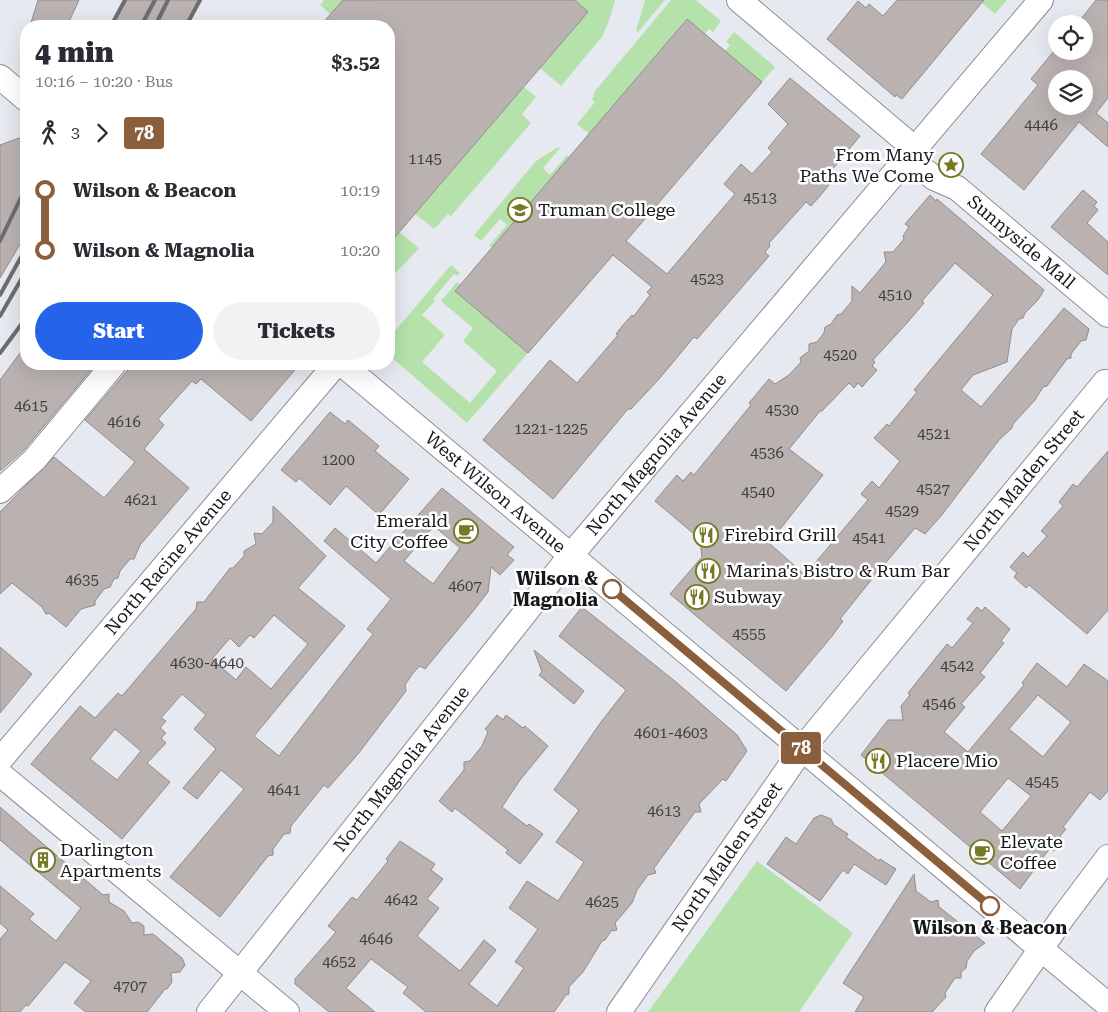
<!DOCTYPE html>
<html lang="en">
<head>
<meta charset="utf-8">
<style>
	body { margin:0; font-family:"Roboto Serif",serif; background:#f2f2f3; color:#2b2b33; height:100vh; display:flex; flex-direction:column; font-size:19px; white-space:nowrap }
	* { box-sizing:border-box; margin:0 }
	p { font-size:16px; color:#7c7c81 }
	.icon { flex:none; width:28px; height:28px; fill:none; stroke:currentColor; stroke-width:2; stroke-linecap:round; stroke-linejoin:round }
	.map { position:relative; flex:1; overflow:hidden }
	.drawer { position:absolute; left:20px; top:20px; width:375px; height:350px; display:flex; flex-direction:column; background:#fff; border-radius:20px; box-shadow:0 5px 20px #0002 }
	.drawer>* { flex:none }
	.badge { padding:0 10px; border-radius:4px; font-size:18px; line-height:32px }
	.buttons { position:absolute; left:1048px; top:15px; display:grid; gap:10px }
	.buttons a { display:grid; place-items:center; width:45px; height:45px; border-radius:50%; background:#fff; box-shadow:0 5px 20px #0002; font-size:25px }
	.map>.badge { position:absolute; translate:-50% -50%; box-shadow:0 0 0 2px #fff }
	.legs { display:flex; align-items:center; gap:8px; height:55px; padding:0 15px; font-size:16px }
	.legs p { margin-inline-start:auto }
	.head { display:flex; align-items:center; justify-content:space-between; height:85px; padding:0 15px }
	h1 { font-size:28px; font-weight:800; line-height:38px }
	.button { display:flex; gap:10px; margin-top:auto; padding:10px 15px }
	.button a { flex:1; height:58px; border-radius:30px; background:#2563eb; color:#fff; font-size:20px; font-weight:800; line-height:58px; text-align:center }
	.button a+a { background:#f2f2f3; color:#2b2b33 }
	ul { padding:0 15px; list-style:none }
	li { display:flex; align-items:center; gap:18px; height:60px; font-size:19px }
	li i { display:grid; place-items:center; width:8px; height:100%; margin:0 6px; background:currentColor }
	li i::after { content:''; width:12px; height:12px; margin:-6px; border:4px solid; border-radius:50%; background:#fff }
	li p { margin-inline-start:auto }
	li:first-child i { background:linear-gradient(#0000 50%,currentColor 0) }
	li:last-child i { background:linear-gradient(currentColor 50%,#0000 0) }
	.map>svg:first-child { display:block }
	.green { fill:#b4e2aa }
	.building { fill:#bab2b1; stroke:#938b8a; fill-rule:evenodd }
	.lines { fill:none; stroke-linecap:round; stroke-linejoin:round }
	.minor-casing { stroke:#8c8e94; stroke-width:26 }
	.minor { stroke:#fff; stroke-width:24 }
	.rail { stroke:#6c6d71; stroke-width:4 }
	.line-1-casing { stroke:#fff; stroke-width:11 }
	.line-1 { stroke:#8b5e3c; stroke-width:8 }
	.stop-1-dot { fill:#fff; stroke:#8b5e3c; stroke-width:2.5 }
	.labels { text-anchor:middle; stroke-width:5; stroke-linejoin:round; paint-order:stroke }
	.number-label { font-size:15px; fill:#403e40 }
	.poi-label { font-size:18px; fill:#17181a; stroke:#fff; text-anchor:start }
	.street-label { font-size:18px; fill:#17181a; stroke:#fff }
	.stop-label { font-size:18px; font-weight:bold; fill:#17181a; stroke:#fff; text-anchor:end }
</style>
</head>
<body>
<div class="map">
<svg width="1108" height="1012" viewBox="0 0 1108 1012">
	<rect width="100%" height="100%" fill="#e7e9f0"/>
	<!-- green -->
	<path class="green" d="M 324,0 L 343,0 L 330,14 L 320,5 Z
		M 575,0 L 615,0 L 608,24 L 601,38 L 561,86 L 540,68 L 588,12 Z
		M 645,0 L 665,0 L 638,32 L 636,31 Z
		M 671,0 L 696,0 L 721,21 L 713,32 L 709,29 L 705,34 L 686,19 L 589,134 L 577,124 L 595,102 L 592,100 L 595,91 Z
		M 979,0 L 1007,0 L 995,14 Z
		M 734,32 L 775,67 L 762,82 L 725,51 L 730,45 L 726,42 Z
		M 524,87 L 536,97 L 522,114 L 531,123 L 451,216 L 448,214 L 434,229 L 415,214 Z
		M 558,147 L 560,148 L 543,168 L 550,175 L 567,155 L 569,157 L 492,248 L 489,246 L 507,225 L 500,219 L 481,241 L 474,235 L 536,161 Z
		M 399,232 L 419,248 L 389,280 L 389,244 Z
		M 451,265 L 460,273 L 457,276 L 454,274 L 433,299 L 435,301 L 422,315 L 445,335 L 422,362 L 470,403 L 497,371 L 463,341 L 473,328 L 441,301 L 457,282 L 461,285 L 456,291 L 528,353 L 467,423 L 389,355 L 389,338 Z
		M 757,861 L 853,933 L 799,1012 L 648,1012 Z"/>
	<!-- building -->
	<path class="building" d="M 38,0 L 79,0 L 67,26 L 30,26 Z
		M 124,0 L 201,0 L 187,26 L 111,26 Z
		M 343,0 L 575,0 L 588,12 L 389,244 L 389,26 L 320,26 Z
		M 897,0 L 984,0 L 902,99 L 896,95 L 895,97 L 827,39 L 858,1 L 866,8 L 869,4 L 883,16 Z
		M 1096,0 L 1108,0 L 1108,98 L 1096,113 L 1108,123 L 1108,147 L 1079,122 L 1024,190 L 981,154 L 1038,85 L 1031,79 L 1054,51 L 1084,51 L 1084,24 L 1077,24 ZM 1056,79 L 1084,79 L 1084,106 L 1056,106 Z
		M 687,19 L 762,82 L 626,241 L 667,274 L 735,194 L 724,184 L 741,164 L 752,174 L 772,152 L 768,148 L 788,124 L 768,104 L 790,78 L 860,136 L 831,171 L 836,176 L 820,196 L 811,206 L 806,202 L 769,243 L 770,246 L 765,252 L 769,256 L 697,339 L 694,337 L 659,379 L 631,409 L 628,409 L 553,499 L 483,440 L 550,360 L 577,383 L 618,335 L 616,334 L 623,325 L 632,315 L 633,317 L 650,295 L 647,292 L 652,287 L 613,255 L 528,353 L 455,291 Z
		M 19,138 L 26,145 L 26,234 L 0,278 L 0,145 Z
		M 1083,190 L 1097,202 L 1094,206 L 1098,210 L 1087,223 L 1108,242 L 1108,275 L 1051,227 Z
		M 930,195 L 936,201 L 937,199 L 1044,290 L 1038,300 L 1025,313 L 1023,318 L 1019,319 L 1012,329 L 1007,362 L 973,375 L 961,390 L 981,407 L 1064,308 L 1089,329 L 1086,340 L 1081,341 L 1071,354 L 1071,358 L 1067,359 L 1047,386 L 1043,387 L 1035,400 L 1013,424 L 1012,428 L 999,440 L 941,516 L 925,534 L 915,528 L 872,579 L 840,619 L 843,621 L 832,636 L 786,691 L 670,594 L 702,557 L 700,539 L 655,501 L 677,475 L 683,481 L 691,472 L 694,475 L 751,405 L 749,403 L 769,379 L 775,384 L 789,375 L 801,362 L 800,358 L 809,351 L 809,344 L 817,342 L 824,333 L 825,327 L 831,324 L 837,315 L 841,314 L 852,301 L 852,286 L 860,293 L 886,262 L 884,252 L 893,252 L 904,239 L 903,236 L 909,227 L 905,224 ZM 955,263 L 993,295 L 914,390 L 917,392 L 889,426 L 887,424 L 874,438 L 900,461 L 879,488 L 872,481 L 861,494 L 868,500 L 805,575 L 769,543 L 823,475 L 789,449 L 820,411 L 822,411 L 849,383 L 854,388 L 858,383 L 862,387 L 877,370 L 872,366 L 875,362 L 873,360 L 907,323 L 924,303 L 922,301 Z
		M 26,345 L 26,364 L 96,364 L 24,450 L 0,471 L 0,380 Z
		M 133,364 L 300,364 L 251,421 L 201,379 L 196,384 L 192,381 L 158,419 L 164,425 L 144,449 L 189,488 L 140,545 L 134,559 L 130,559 L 120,571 L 118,578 L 114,579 L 110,587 L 104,589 L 95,601 L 95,605 L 81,609 L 66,627 L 49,613 L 46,614 L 42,607 L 12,583 L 0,594 L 0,512 L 54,457 L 104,498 L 135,462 L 85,420 Z
		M 330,412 L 345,424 L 348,420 L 379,446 L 375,451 L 409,479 L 379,515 L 346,486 L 330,505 L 299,478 L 296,482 L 281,470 Z
		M 1108,451 L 1108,610 L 1087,634 L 1029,585 L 1026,588 L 1014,577 L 1017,573 L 1010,567 L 1023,552 L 1028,557 L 1047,536 L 1041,531 L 1063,506 L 1059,502 L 1073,484 L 1077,487 Z
		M 442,488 L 514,547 L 507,555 L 514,560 L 500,575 L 491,567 L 488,592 L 474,610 L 425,669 L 420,666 L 413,673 L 405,685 L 406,691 L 358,754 L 328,788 L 324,785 L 291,826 L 290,833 L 284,834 L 273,849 L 273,855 L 268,856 L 220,917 L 170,877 L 244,789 L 221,770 L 197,799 L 183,788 L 216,749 L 194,729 L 206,715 L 182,694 L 161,718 L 166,721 L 160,728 L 166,733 L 161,738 L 166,743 L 147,763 L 170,782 L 122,839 L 31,764 L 80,706 L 95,718 L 118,693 L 122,696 L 196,609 L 197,602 L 204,602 L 230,568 L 233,568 L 244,556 L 244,551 L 256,544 L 254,533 L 262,534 L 273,522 L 273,506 L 326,556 L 298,588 L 345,626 L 254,736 L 279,756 L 373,634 L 367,629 L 391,599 L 324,541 L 335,528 L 376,563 ZM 434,526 L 460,548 L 433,584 L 404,561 ZM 274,615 L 308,644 L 271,689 L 246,667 L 236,680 L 212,659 L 230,638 L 239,647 L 250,635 L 254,638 ZM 115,729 L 141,751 L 117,780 L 90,759 Z
		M 582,607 L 676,682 L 737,735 L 747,751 L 726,781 L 723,779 L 699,804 L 701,812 L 695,812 L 654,868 L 656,873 L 648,875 L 637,890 L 632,903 L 615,923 L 617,930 L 611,931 L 605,940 L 602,941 L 583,972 L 569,987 L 569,994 L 566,995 L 554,1012 L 426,1012 L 403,993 L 408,987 L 371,959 L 346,988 L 375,1012 L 329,1012 L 295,984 L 295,979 L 336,932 L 328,926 L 352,897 L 357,900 L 388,861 L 386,859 L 400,841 L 435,864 L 431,870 L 443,879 L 427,899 L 439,908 L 417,936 L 460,971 L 484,940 L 496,950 L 469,984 L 497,1006 L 524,968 L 515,962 L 538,929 L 509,908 L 527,881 L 558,901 L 584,862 L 556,842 L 579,810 L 554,790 L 601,722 L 626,690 L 559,636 Z
		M 977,607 L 982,611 L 985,607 L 1010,629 L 1001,641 L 1004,643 L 980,673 L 985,677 L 961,704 L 965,707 L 944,732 L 968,752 L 1024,685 L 1022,683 L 1037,663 L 1067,687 L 1084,664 L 1108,681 L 1108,791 L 1100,800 L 1090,792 L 1063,827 L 1066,829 L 1060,836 L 1063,839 L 1054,851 L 1050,848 L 1020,889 L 861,755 L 888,720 L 903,720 L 901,706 L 910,695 L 908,693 L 947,644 L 952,648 L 973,623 L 967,619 ZM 1038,695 L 1071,722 L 1043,757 L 1009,729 ZM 1008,778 L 1031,796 L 1002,831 L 980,812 Z
		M 0,647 L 32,674 L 0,713 Z
		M 534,650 L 584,691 L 574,704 L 539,675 L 542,672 Z
		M 497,715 L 503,720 L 506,715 L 523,728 L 525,726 L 548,746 L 520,780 L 502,807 L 527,826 L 529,824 L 543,834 L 520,864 L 506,853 L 508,850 L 455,808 L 452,812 L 439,801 L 464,770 L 464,762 L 470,761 L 482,746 L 488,732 L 485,729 Z
		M 0,807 L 103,895 L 109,894 L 109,902 L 124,911 L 132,923 L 138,922 L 144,926 L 144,935 L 153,934 L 182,958 L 185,965 L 180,972 L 171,973 L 172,982 L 167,989 L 165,989 L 147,1012 L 86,1012 L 74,1003 L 91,981 L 65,962 L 28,1006 L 26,1005 L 20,1012 L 0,1012 L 0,939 L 8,930 L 0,923 L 0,886 L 34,914 L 29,919 L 56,941 L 81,908 L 0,840 Z
		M 821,815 L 831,819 L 834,825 L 848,834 L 846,837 L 879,861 L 880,859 L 896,869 L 886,885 L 854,864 L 848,874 L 843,870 L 820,901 L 767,864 L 786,837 L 796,844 L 814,818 Z
		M 914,874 L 916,891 L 931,902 L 938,900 L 939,907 L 985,943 L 974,951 L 967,961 L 966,968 L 961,972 L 961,978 L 955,978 L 945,993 L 946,997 L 932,1012 L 855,1012 L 864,997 L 843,983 Z"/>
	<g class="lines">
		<defs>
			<g id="minor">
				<path d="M 739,0 L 914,148"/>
				<path d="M 0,77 L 26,99"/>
				<path id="s1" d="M 907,156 L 934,178 L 957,188 L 1108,315"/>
				<path id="s2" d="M 342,364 L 1108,1005"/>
				<path d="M 0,491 L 34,460 L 114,364"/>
				<path id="s3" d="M 0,760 L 336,364"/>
				<path d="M 0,774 L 287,1012"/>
				<path id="s4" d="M 209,1012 L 571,555 L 1041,0"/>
				<path id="s5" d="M 619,1012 L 802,749 L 1105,382"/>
				<path d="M 997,1012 L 1063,917 L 1108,857"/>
			</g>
		</defs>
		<!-- minor casing -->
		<use href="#minor" class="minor-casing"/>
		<!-- minor -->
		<use href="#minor" class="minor"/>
		<!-- rail -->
		<path class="rail" d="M 111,26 L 125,0
			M 141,26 L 155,0
			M 155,26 L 168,0
			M 186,26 L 200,0
			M 0,241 L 26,187
			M 0,295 L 26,248
			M 0,316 L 26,271
			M 0,353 L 26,318"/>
	</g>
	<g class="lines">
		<defs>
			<path id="line-1" d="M 612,589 L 990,906"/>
		</defs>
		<!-- line-1 casing -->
		<use href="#line-1" class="line-1-casing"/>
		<!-- line-1 -->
		<use href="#line-1" class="line-1"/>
	</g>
	<!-- icons -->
	<defs>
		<symbol id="sight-ring" viewBox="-11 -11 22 22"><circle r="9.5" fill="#fff" stroke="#737a24" stroke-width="1.5"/><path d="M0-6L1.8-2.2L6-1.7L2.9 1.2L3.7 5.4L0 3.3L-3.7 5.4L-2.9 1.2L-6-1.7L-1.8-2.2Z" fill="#737a24"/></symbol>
		<symbol id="university-ring" viewBox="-11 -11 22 22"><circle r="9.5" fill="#fff" stroke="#737a24" stroke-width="1.5"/><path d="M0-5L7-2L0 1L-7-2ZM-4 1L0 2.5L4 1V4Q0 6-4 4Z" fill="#737a24"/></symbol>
		<symbol id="cafe-ring" viewBox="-11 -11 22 22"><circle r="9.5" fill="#fff" stroke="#737a24" stroke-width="1.5"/><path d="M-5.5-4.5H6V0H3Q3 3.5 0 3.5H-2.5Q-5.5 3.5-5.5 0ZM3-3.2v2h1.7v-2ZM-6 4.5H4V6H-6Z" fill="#737a24"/></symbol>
		<symbol id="restaurant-ring" viewBox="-11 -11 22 22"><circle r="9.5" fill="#fff" stroke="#737a24" stroke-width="1.5"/><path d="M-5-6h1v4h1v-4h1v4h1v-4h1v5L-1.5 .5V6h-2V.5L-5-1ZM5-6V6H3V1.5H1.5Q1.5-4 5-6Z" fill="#737a24"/></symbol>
		<symbol id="building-ring" viewBox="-11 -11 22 22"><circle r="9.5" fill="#fff" stroke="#737a24" stroke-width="1.5"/><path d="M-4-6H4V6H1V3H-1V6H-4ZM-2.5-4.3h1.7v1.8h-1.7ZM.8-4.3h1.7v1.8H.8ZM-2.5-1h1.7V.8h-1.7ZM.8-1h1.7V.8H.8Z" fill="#737a24"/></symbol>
	</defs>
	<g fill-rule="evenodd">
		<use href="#sight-ring" x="937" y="151" width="28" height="28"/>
		<use href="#university-ring" x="506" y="196" width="28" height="28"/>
		<use href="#cafe-ring" x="452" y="517" width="28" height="28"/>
		<use href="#restaurant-ring" x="692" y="521" width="28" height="28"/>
		<use href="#restaurant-ring" x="694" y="557" width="28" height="28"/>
		<use href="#restaurant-ring" x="683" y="583" width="28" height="28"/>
		<use href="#restaurant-ring" x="864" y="747" width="28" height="28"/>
		<use href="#cafe-ring" x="968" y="838" width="28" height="28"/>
		<use href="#building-ring" x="29" y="846" width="28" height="28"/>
	</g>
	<!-- markers -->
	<g class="stop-1-dot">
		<circle cx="612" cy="589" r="9"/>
		<circle cx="990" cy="906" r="9"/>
	</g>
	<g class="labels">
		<!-- number labels -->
		<g class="number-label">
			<text x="1041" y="130">4446</text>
			<text x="425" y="164">1145</text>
			<text x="760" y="203">4513</text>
			<text x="707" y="284">4523</text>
			<text x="895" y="300">4510</text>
			<text x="840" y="360">4520</text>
			<text x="31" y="411">4615</text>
			<text x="782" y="415">4530</text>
			<text x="124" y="427">4616</text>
			<text x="551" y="434">1221-1225</text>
			<text x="934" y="439">4521</text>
			<text x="767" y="458">4536</text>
			<text x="338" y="465">1200</text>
			<text x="933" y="494">4527</text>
			<text x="758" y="497">4540</text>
			<text x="141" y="505">4621</text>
			<text x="902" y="516">4529</text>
			<text x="869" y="543">4541</text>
			<text x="82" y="585">4635</text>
			<text x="465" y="591">4607</text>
			<text x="749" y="639">4555</text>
			<text x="207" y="668">4630-4640</text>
			<text x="957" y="671">4542</text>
			<text x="939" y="709">4546</text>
			<text x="671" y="738">4601-4603</text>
			<text x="1042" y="787">4545</text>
			<text x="284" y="795">4641</text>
			<text x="664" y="816">4613</text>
			<text x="401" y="905">4642</text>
			<text x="602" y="907">4625</text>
			<text x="376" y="944">4646</text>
			<text x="339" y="967">4652</text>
			<text x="130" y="991">4707</text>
		</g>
		<!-- poi labels -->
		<g class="poi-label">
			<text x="934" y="161" text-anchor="end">From Many<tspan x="934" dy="21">Paths We Come</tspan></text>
			<text x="538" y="216">Truman College</text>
			<text x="448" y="527" text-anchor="end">Emerald<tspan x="448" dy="21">City Coffee</tspan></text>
			<text x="724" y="541">Firebird Grill</text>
			<text x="726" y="577">Marina's Bistro &amp; Rum Bar</text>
			<text x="714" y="603">Subway</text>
			<text x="896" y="767">Placere Mio</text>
			<text x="1000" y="848">Elevate<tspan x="1000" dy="21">Coffee</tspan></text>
			<text x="60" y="856">Darlington<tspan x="60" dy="21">Apartments</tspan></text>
		</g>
		<!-- street labels -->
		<g class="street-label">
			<text dy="6" stroke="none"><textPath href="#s1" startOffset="144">Sunnyside Mall</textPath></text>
			<text dy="6" stroke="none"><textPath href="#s4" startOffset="715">North Magnolia Avenue</textPath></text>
			<text dy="6" stroke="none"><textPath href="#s5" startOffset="669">North Malden Street</textPath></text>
			<text dy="6" stroke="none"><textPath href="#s2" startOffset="200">West Wilson Avenue</textPath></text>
			<text dy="6" stroke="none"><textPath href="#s3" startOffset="260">North Racine Avenue</textPath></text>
			<text dy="6" stroke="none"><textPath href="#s4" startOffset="310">North Magnolia Avenue</textPath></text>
			<text dy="6" stroke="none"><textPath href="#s5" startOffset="189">North Malden Street</textPath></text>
		</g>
		<!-- stop labels -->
		<g class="stop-label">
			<text x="598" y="585">Wilson &amp;<tspan x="598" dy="21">Magnolia</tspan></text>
			<text x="990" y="934" text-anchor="middle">Wilson &amp; Beacon</text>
		</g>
	</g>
</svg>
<div class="buttons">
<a><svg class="icon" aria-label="locate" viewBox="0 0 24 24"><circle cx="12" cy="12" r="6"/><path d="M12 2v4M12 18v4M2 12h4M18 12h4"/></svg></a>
<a><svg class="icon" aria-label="layers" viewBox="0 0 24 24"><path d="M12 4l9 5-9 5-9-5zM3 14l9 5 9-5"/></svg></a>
</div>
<b class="badge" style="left:801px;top:748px;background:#8b5e3c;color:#fff">78</b>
<section class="drawer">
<div class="head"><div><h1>4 min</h1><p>10:16 – 10:20 · Bus</p></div><b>$3.52</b></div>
<div class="legs"><svg class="icon" aria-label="walk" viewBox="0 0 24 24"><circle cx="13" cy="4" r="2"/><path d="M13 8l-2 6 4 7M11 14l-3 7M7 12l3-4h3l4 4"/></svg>3<svg class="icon" aria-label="forward" viewBox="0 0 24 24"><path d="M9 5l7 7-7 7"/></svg><b class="badge" style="background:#8b5e3c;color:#fff">78</b></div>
<ul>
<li><i style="color:#8b5e3c"></i><b>Wilson &amp; Beacon</b><p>10:19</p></li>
<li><i style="color:#8b5e3c"></i><b>Wilson &amp; Magnolia</b><p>10:20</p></li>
</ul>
<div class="button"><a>Start</a><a>Tickets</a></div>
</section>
</div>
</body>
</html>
